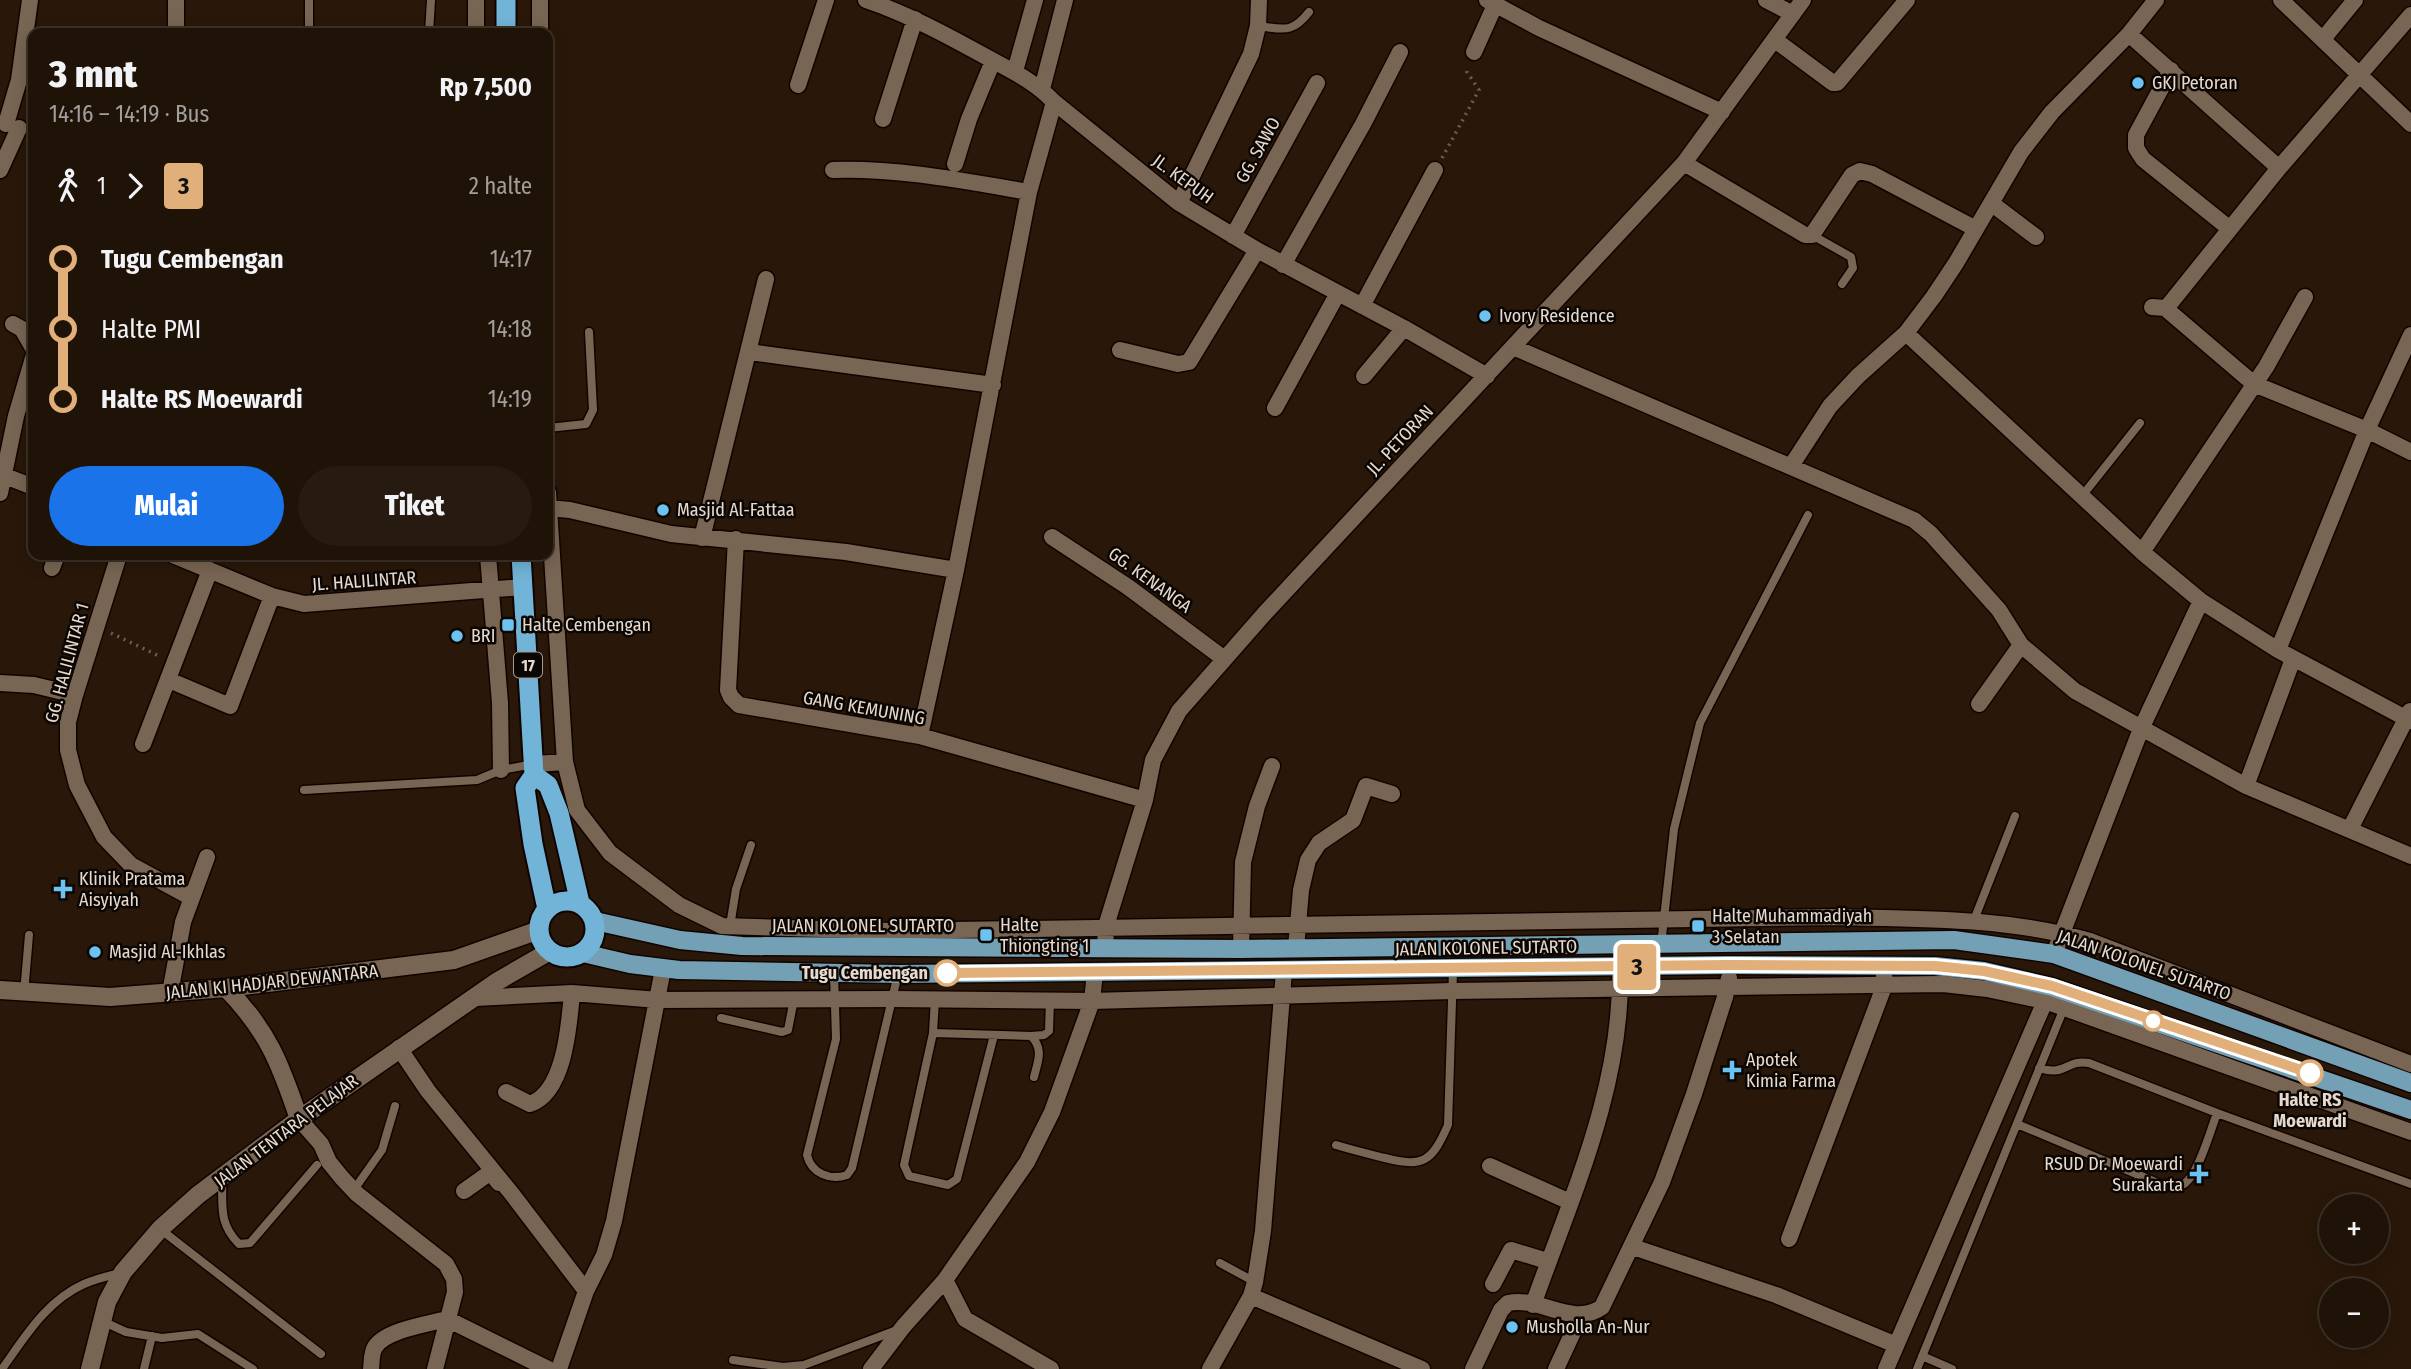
<!DOCTYPE html>
<html lang="id">
<head>
<meta charset="utf-8">
<style>
	body { margin:0; font-family:"Fira Sans Condensed",sans-serif; background:#271b11; color:#f1f3f6; height:100vh; display:flex; flex-direction:column; font-size:26px; white-space:nowrap }
	* { box-sizing:border-box; margin:0 }
	p { font-size:23px; color:#a19e9b }
	.icon { flex:none; width:38px; height:38px; fill:none; stroke:currentColor; stroke-width:2; stroke-linecap:round; stroke-linejoin:round }
	.map { position:relative; flex:1; overflow:hidden }
	.details { position:absolute; left:28px; top:28px; width:525px; height:532px; display:flex; flex-direction:column; background:#1f1207; border-radius:14px; box-shadow:0 4px 18px #0003,0 0 0 2px #3c3228 }
	.details>* { flex:none }
	.badge { padding:0 14px; border-radius:5px; font-size:24px; line-height:46px }
	.controls { position:absolute; left:2319px; top:1194px; display:grid; gap:14px }
	.controls a { display:grid; place-items:center; width:70px; height:70px; border-radius:50%; background:#1f1207; box-shadow:0 4px 18px #0003,0 0 0 2px #3c3228; font-size:35px }
	.map>.badge { position:absolute; translate:-50% -50%; box-shadow:0 0 0 4px #fff }
	.legs { display:flex; align-items:center; gap:10px; height:77px; padding:0 21px; font-size:23px }
	.legs p { margin-inline-start:auto }
	.head { display:flex; align-items:center; justify-content:space-between; height:119px; padding:0 21px }
	h1 { font-size:38px; font-weight:800; line-height:52px }
	.primary-button { display:flex; gap:14px; margin-top:auto; padding:14px 21px }
	.primary-button a { flex:1; height:80px; border-radius:42px; background:#1a73e8; color:#fff; font-size:28px; font-weight:800; line-height:80px; text-align:center }
	.primary-button a+a { background:#271b11; color:#f1f3f6 }
	ul { padding:0 21px; list-style:none }
	li { display:flex; align-items:center; gap:24px; height:70px; font-size:26px }
	li i { display:grid; place-items:center; width:10px; height:100%; margin:0 9px; background:currentColor }
	li i::after { content:''; width:18px; height:18px; margin:-9px; border:5px solid; border-radius:50%; background:#1f1207 }
	li p { margin-inline-start:auto }
	li:first-child i { background:linear-gradient(#0000 50%,currentColor 0) }
	li:last-child i { background:linear-gradient(currentColor 50%,#0000 0) }
	.map>svg:first-child { display:block }
	.lines { fill:none; stroke-linecap:round; stroke-linejoin:round }
	.service-casing { stroke:#110400; stroke-width:11 }
	.minor-casing { stroke:#110400; stroke-width:19 }
	.secondary-casing { stroke:#110400; stroke-width:21 }
	.primary-casing { stroke:#110400; stroke-width:21 }
	.trunk-casing { stroke:#110400; stroke-width:23 }
	.path { stroke:#6d5e50; stroke-width:3.5; stroke-dasharray:2 5; stroke-linecap:butt }
	.service { stroke:#796553; stroke-width:8 }
	.minor { stroke:#796553; stroke-width:16 }
	.secondary { stroke:#796553; stroke-width:18 }
	.primary { stroke:#74a0b6; stroke-width:18 }
	.trunk { stroke:#72b4d7; stroke-width:19 }
	.line-1-casing { stroke:#fff; stroke-width:16 }
	.line-1 { stroke:#e1af79; stroke-width:10 }
	.poi-dot { fill:#6cc3f2; stroke:#0c0602; stroke-width:2.5 }
	.stop-1-dot { fill:#fff; stroke:#e1af79; stroke-width:3.5 }
	.labels { text-anchor:middle; stroke-width:5; stroke-linejoin:round; paint-order:stroke }
	.shield { fill:#0c0602; stroke:#a59a92; stroke-width:2 }
	.shield-label { font-size:16px; font-weight:bold; fill:#e6dad0 }
	.poi-label { font-size:18px; fill:#e6dad0; stroke:#0c0602; text-anchor:start }
	.street-label { font-size:18px; fill:#e6dad0; stroke:#0c0602 }
	.stop-label { font-size:18px; font-weight:bold; fill:#e6dad0; stroke:#0c0602; text-anchor:end }
</style>
</head>
<body>
<div class="map">
<svg width="2411" height="1369" viewBox="0 0 2411 1369">
	<rect width="100%" height="100%" fill="#291809"/>
	<g class="lines">
		<defs>
			<path id="service" d="M 1258,26 C 1283,29 1292,34 1309,12
				M 309,33 L 309,0
				M 429,33 L 431,0
				M 1812,235 L 1851,257 L 1853,268 L 1842,284
				M 548,428 L 586,424 L 593,410 L 589,332
				M 2082,496 L 2140,423
				M 304,790 L 477,780 L 501,770 L 534,764
				M 1974,920 L 2015,816
				M 730,926 L 736,889 L 751,845
				M 1661,945 L 1674,829 L 1700,723 L 1808,515
				M 834,973 L 836,1039 L 807,1155 C 811,1173 830,1181 847,1175 L 852,1168 L 898,974
				M 24,993 L 29,935
				M 721,1018 L 782,1032 L 788,1030 L 794,999
				M 933,1033 L 935,999
				M 994,1035 L 957,1179 L 948,1185 L 909,1176 L 904,1165 L 933,1033 L 1031,1036 C 1044,1049 1038,1061 1034,1077
				M 1031,1036 L 1044,1035 L 1049,1031 L 1050,1000
				M 2039,1068 C 2067,1077 2065,1059 2089,1063 L 2217,1113
				M 2017,1124 L 2165,1186 C 2171,1186 2177,1187 2182,1185 C 2197,1179 2211,1129 2217,1113 L 2411,1184
				M 1336,1145 C 1352,1150 1369,1154 1385,1158 C 1424,1168 1432,1161 1448,1125 L 1453,970
				M 222,1178 C 223,1205 218,1223 239,1244 L 250,1243 L 317,1165
				M 353,1191 L 382,1150 L 395,1106
				M 160,1229 L 321,1354
				M 1220,1263 L 1255,1282
				M 102,1321 L 126,1332 L 162,1338 L 198,1334 L 253,1369
				M 1922,1356 L 1952,1369
				M 733,1360 L 783,1367 L 804,1365 L 897,1330
				M 2,1369 C 25,1337 46,1301 84,1284 C 95,1279 108,1276 120,1273
				M 144,1369 L 152,1336
				M 1917,1369 L 2064,1008"/>
			<path id="minor" d="M 476,0 L 476,33
				M 540,0 L 540,33
				M 866,0 C 910,15 950,37 990,59 C 1014,72 1035,82 1054,102 L 1179,203 L 1257,250 L 1404,328 L 1487,376
				M 1487,0 L 1539,28 L 1722,112
				M 1766,0 L 1793,14
				M 2281,0 L 2411,124
				M 176,33 L 176,0
				M 2129,34 L 2279,168
				M 2323,39 L 2355,0
				M 1775,40 L 1833,83 L 1837,83 L 1907,0
				M 1474,52 L 1495,5
				M 2171,70 L 2136,135 L 2136,148 L 2143,159 L 2230,229
				M 1015,71 L 1035,0
				M 798,85 L 826,0
				M 1042,89 L 1065,0
				M 883,119 L 915,19
				M 6,124 L 19,80 L 30,0
				M 1684,163 L 1805,235 L 1812,235 L 1852,175 L 1860,171 L 1872,174 L 1976,229
				M 955,164 L 969,119 L 993,61
				M 0,170 L 19,128
				M 833,170 C 899,168 964,181 1029,192
				M 1179,203 L 1251,54 L 1258,26 L 1259,0
				M 1991,203 L 2036,237
				M 1233,236 L 1317,83
				M 1283,265 L 1363,124 L 1400,52
				M 1362,306 L 1435,170
				M 2152,307 L 2165,308 L 2168,306 L 2279,168 L 2411,15
				M 2165,308 L 2254,384 L 2367,430 L 2411,452
				M 13,324 L 22,329 L 33,348
				M 1906,333 L 2142,552 L 2201,601
				M 1513,347 L 1914,520 L 1931,534 L 1999,610 L 2021,645 L 2075,691 L 2246,786 L 2411,856
				M 1120,350 L 1178,364 L 1189,362 L 1257,250
				M 749,352 L 993,385
				M 1364,376 L 1404,328
				M 1275,408 L 1338,293
				M 1791,466 L 1830,406 L 1858,376 L 1906,333 L 1934,296 L 1956,263 L 2021,152 L 2052,112 L 2129,34 L 2156,0
				M 0,474 L 33,487
				M 548,492 L 565,762 L 577,810 L 610,853 L 679,905 L 722,926 L 892,931 L 1832,917 C 1919,919 2006,917 2090,941 L 2411,1064
				M 0,493 L 16,416 L 33,358
				M 548,508 L 570,510 L 671,534 L 846,552 L 956,570
				M 1052,537 L 1128,587 L 1223,658
				M 702,538 L 766,279
				M 736,539 L 728,690 L 731,697 L 739,705 L 920,736 L 1145,800
				M 2142,552 L 2266,367 L 2305,297
				M 119,555 L 75,695 L 68,722 L 68,750 L 77,785 L 104,837 L 131,865 L 190,897
				M 173,555 L 272,596 L 304,604 L 524,587
				M 488,555 L 500,703 L 501,770
				M 52,568 L 57,555
				M 2278,650 L 2411,721
				M 169,680 L 230,706 L 272,596
				M 0,683 L 34,685 L 75,695
				M 1979,704 L 2021,645
				M 920,736 L 956,570 L 1029,192 L 1054,102
				M 143,744 L 210,570
				M 534,764 L 565,762
				M 2246,786 L 2293,659
				M 2350,829 L 2410,711
				M 1105,948 L 1106,926 L 1145,800 L 1153,760 L 1179,711 L 1265,613 L 1684,163 L 1803,0
				M 1296,948 L 1301,890 L 1308,860 L 1319,843 L 1353,820 L 1366,786 L 1392,794
				M 1241,949 L 1243,862 L 1257,806 L 1272,766
				M 2054,954 L 2141,729 L 2201,601 L 2278,650 L 2367,430 L 2411,335
				M 170,993 L 183,922 L 207,857
				M 475,998 L 572,993 L 658,1000 L 893,999 L 1092,1001 L 1452,991 L 1943,984 L 1987,989 L 2045,1001 L 2411,1132
				M 399,1048 L 428,1091 L 512,1194 L 586,1291
				M 506,1092 L 530,1104 C 565,1092 569,1025 572,993
				M 299,1119 L 321,1144 L 329,1162 L 342,1178 L 357,1194 L 446,1264 L 454,1279 L 455,1292 L 435,1369
				M 1490,1166 L 1570,1202
				M 464,1191 L 488,1174 L 492,1174 L 499,1183
				M 1789,1239 L 1885,984 L 1884,975
				M 1633,1247 L 1776,1295 L 1896,1345
				M 945,1280 L 965,1319 L 1051,1369
				M 1493,1284 L 1511,1250 L 1547,1261
				M 1251,1296 L 1422,1369
				M 1533,1305 C 1572,1195 1623,1086 1620,967
				M 371,1369 C 372,1362 371,1353 375,1347 C 386,1330 428,1324 447,1319 L 548,1369
				M 559,1369 L 586,1291 L 604,1255 L 614,1221 L 663,969
				M 871,1369 L 903,1327 L 945,1280 L 1027,1162 L 1052,1112 L 1092,1001 L 1095,972
				M 1210,1369 L 1251,1296 L 1255,1282 L 1263,1231 L 1284,971
				M 1473,1369 L 1501,1310 L 1508,1303 C 1540,1296 1573,1328 1602,1307 L 1662,1182 L 1694,1094 L 1725,997 L 1729,978
				M 1556,1369 L 1581,1315
				M 1886,1369 L 2049,992"/>
			<path id="secondary" d="M 226,988 C 268,1031 280,1063 299,1119
				M 0,990 L 110,997 L 226,988 L 454,960 L 539,930
				M 90,1369 L 107,1302 L 123,1272 L 160,1229 L 198,1195 L 299,1119 L 498,981 L 550,951"/>
			<path id="primary" d="M 595,921 L 680,940 L 742,946 L 1241,949 L 1954,940 L 2054,954 L 2411,1083
				M 583,953 L 630,964 L 679,970 L 898,974 L 1729,965 L 1935,966 L 1984,971 L 2052,987 L 2411,1110"/>
			<path id="trunk" d="M 506,33 L 506,0
				M 521,555 L 534,775
				M 534,775 L 548,785 L 559,813 L 580,903
				M 534,775 L 525,788 L 533,844 L 547,909
				M539 929a28 28 0 1 1 56 0a28 28 0 1 1-56 0Z"/>
		</defs>
		<!-- service casing -->
		<use href="#service" class="service-casing"/>
		<!-- minor casing -->
		<use href="#minor" class="minor-casing"/>
		<!-- secondary casing -->
		<use href="#secondary" class="secondary-casing"/>
		<!-- primary casing -->
		<use href="#primary" class="primary-casing"/>
		<!-- trunk casing -->
		<use href="#trunk" class="trunk-casing"/>
		<!-- path -->
		<path class="path" d="M 1442,158 L 1479,90 L 1467,72 L 1468,67
			M 111,633 L 161,657"/>
		<!-- service -->
		<use href="#service" class="service"/>
		<!-- minor -->
		<use href="#minor" class="minor"/>
		<!-- secondary -->
		<use href="#secondary" class="secondary"/>
		<!-- primary -->
		<use href="#primary" class="primary"/>
		<!-- trunk -->
		<use href="#trunk" class="trunk"/>
	</g>
	<g class="lines">
		<defs>
			<path id="line-1" d="M 947,973 L 1729,965 L 1935,966 L 1984,971 L 2052,986 L 2310,1073"/>
		</defs>
		<!-- line-1 casing -->
		<use href="#line-1" class="line-1-casing"/>
		<!-- line-1 -->
		<use href="#line-1" class="line-1"/>
	</g>
	<!-- markers -->
	<g class="poi-dot">
		<circle cx="2138" cy="83" r="7"/>
		<circle cx="1485" cy="316" r="7"/>
		<circle cx="663" cy="510" r="7"/>
		<rect x="501" y="618" width="14" height="14" rx="3.5"/>
		<circle cx="457" cy="636" r="7"/>
		<path d="M59.5 878.5h7v7h7v7h-7v7h-7v-7h-7v-7h7z"/>
		<rect x="1691" y="919" width="14" height="14" rx="3.5"/>
		<rect x="979" y="928" width="14" height="14" rx="3.5"/>
		<circle cx="95" cy="952" r="7"/>
		<path d="M1728.5 1059.5h7v7h7v7h-7v7h-7v-7h-7v-7h7z"/>
		<path d="M2195.5 1163.5h7v7h7v7h-7v7h-7v-7h-7v-7h7z"/>
		<circle cx="1512" cy="1327" r="7"/>
	</g>
	<g class="stop-1-dot">
		<circle cx="947" cy="973" r="12"/>
		<circle cx="2153" cy="1021" r="9"/>
		<circle cx="2310" cy="1073" r="12"/>
	</g>
	<g class="labels">
		<!-- shield labels -->
		<rect class="shield" x="514" y="652.5" width="28" height="25" rx="5"/>
		<g class="shield-label">
			<text x="528" y="671">17</text>
		</g>
		<!-- poi labels -->
		<g class="poi-label">
			<text x="2152" y="89">GKJ Petoran</text>
			<text x="1499" y="322">Ivory Residence</text>
			<text x="677" y="516">Masjid Al-Fattaa</text>
			<text x="522" y="631">Halte Cembengan</text>
			<text x="471" y="642">BRI</text>
			<text x="79" y="885">Klinik Pratama<tspan x="79" dy="21">Aisyiyah</tspan></text>
			<text x="1712" y="922">Halte Muhammadiyah<tspan x="1712" dy="21">3 Selatan</tspan></text>
			<text x="1000" y="931">Halte<tspan x="1000" dy="21">Thiongting 1</tspan></text>
			<text x="109" y="958">Masjid Al-Ikhlas</text>
			<text x="1746" y="1066">Apotek<tspan x="1746" dy="21">Kimia Farma</tspan></text>
			<text x="2183" y="1170" text-anchor="end">RSUD Dr. Moewardi<tspan x="2183" dy="21">Surakarta</tspan></text>
			<text x="1526" y="1333">Musholla An-Nur</text>
		</g>
		<!-- street labels -->
		<g class="street-label">
			<text transform="translate(1258 150) rotate(-61)" y="6">GG. SAWO</text>
			<text transform="translate(1183 179) rotate(36)" y="6">JL. KEPUH</text>
			<text transform="translate(1400 440) rotate(-47)" y="6">JL. PETORAN</text>
			<text transform="translate(1150 580) rotate(36)" y="6">GG. KENANGA</text>
			<text transform="translate(364 581) rotate(-4)" y="6">JL. HALILINTAR</text>
			<text transform="translate(67 663) rotate(-75)" y="6">GG. HALILINTAR 1</text>
			<text transform="translate(864 708) rotate(10)" y="6">GANG KEMUNING</text>
			<text x="863" y="932">JALAN KOLONEL SUTARTO</text>
			<text transform="translate(1486 948) rotate(-1)" y="6">JALAN KOLONEL SUTARTO</text>
			<text transform="translate(2144 965) rotate(19)" y="6">JALAN KOLONEL SUTARTO</text>
			<text transform="translate(272 982) rotate(-6)" y="6">JALAN KI HADJAR DEWANTARA</text>
			<text transform="translate(286 1131) rotate(-37)" y="6">JALAN TENTARA PELAJAR</text>
		</g>
		<!-- stop labels -->
		<g class="stop-label">
			<text x="928" y="979">Tugu Cembengan</text>
			<text x="2310" y="1106" text-anchor="middle">Halte RS<tspan x="2310" dy="21">Moewardi</tspan></text>
		</g>
	</g>
</svg>
<div class="controls">
<a>+</a>
<a>−</a>
</div>
<b class="badge" style="left:1637px;top:967px;background:#e1af79;color:#111">3</b>
<section class="details">
<div class="head"><div><h1>3 mnt</h1><p>14:16 – 14:19 · Bus</p></div><b>Rp 7,500</b></div>
<div class="legs"><svg class="icon" aria-label="walk" viewBox="0 0 24 24"><circle cx="13" cy="4" r="2"/><path d="M13 8l-2 6 4 7M11 14l-3 7M7 12l3-4h3l4 4"/></svg>1<svg class="icon" aria-label="forward" viewBox="0 0 24 24"><path d="M9 5l7 7-7 7"/></svg><b class="badge" style="background:#e1af79;color:#111">3</b><p>2 halte</p></div>
<ul>
<li><i style="color:#e1af79"></i><b>Tugu Cembengan</b><p>14:17</p></li>
<li><i style="color:#e1af79"></i><span>Halte PMI</span><p>14:18</p></li>
<li><i style="color:#e1af79"></i><b>Halte RS Moewardi</b><p>14:19</p></li>
</ul>
<div class="primary-button"><a>Mulai</a><a>Tiket</a></div>
</section>
</div>
</body>
</html>
